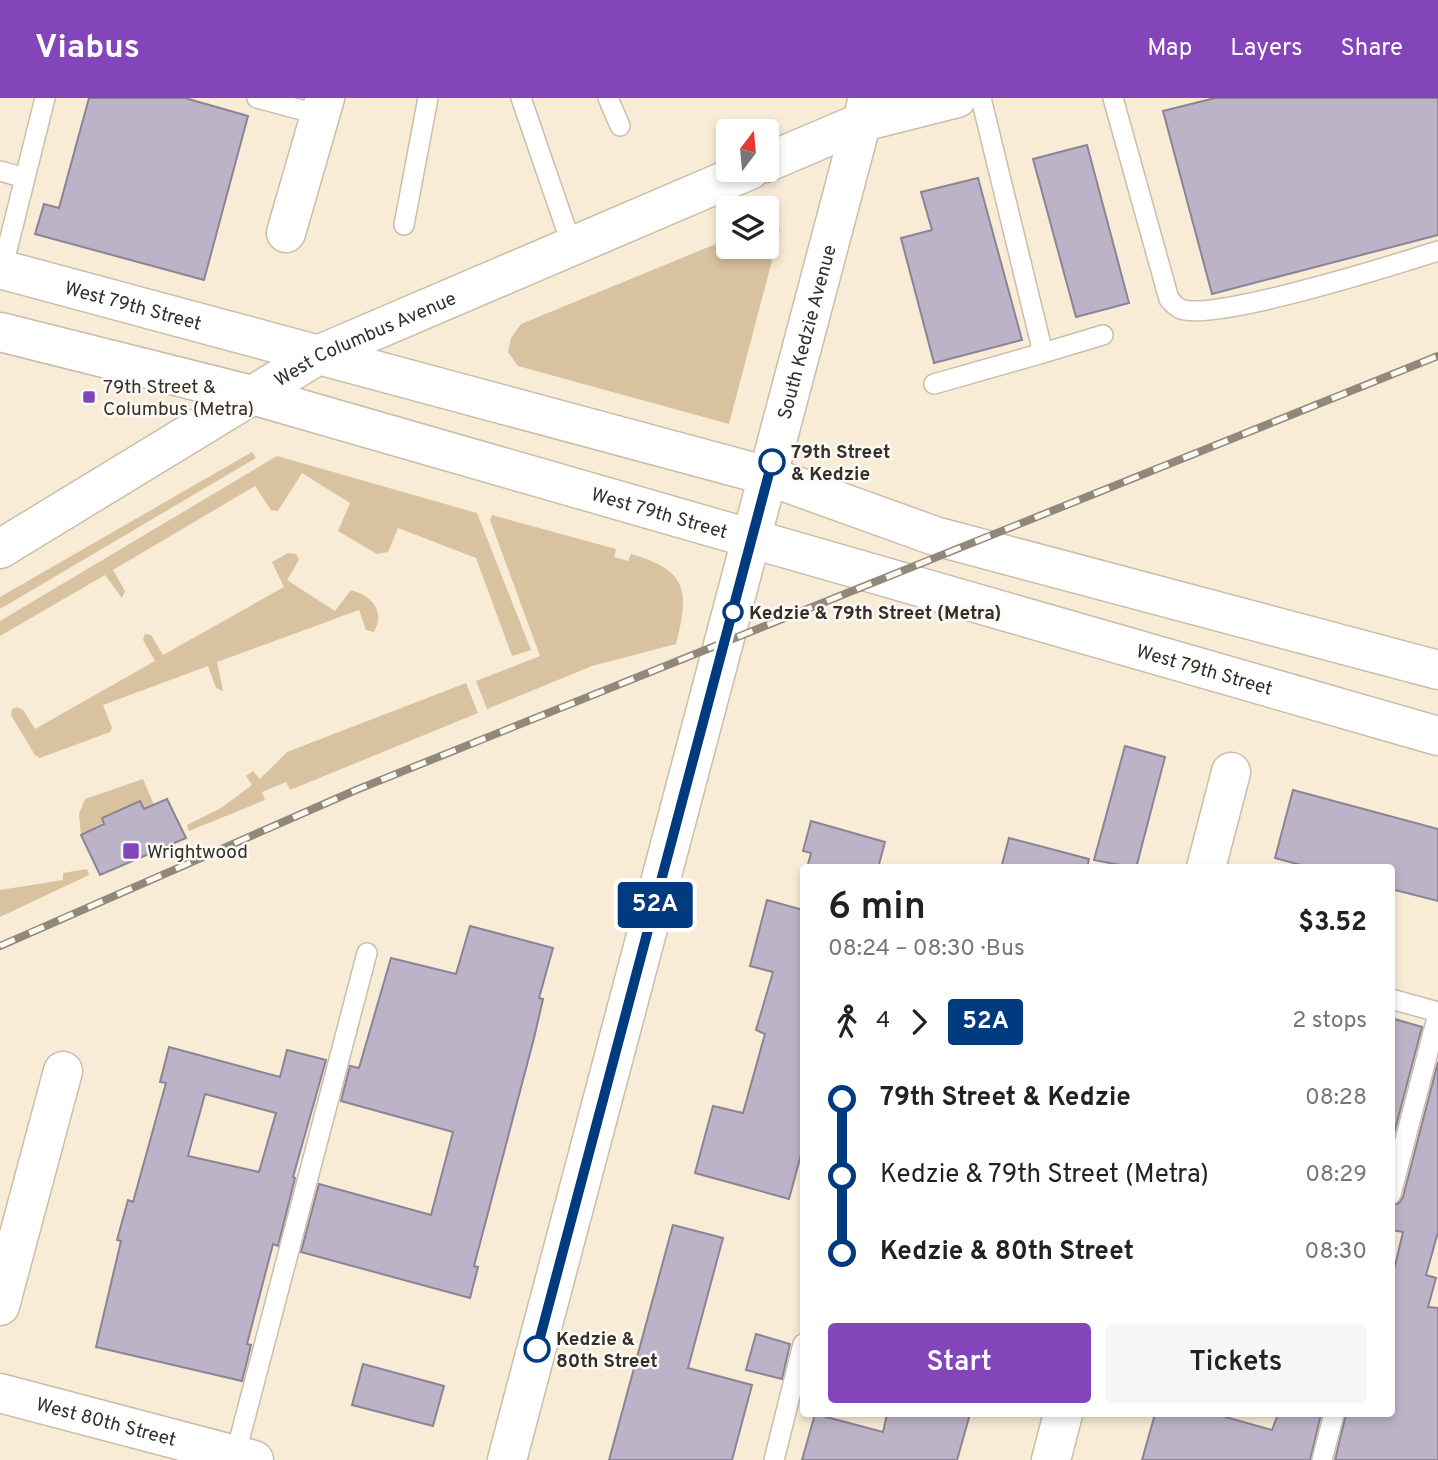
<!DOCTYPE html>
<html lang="en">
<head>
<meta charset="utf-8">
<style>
	body { margin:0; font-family:Overpass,sans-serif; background:#f6f6f6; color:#222; height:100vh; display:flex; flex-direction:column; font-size:26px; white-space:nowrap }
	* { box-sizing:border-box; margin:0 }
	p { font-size:23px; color:#767676 }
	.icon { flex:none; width:38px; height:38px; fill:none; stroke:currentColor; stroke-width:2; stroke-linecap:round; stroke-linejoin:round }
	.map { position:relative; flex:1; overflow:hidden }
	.sheet { position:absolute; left:800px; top:766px; width:595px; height:553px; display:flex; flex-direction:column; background:#fff; border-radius:7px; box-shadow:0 4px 10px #0003 }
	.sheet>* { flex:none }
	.badge { padding:0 14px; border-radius:5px; font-size:24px; line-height:46px }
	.needle { width:46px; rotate:16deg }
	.tools { position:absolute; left:716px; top:21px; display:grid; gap:14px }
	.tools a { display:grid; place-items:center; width:63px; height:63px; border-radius:7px; background:#fff; box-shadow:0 4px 10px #0003; font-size:35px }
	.map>.badge { position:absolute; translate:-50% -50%; box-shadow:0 0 0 4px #fff }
	.legs { display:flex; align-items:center; gap:10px; height:77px; padding:0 28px; font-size:23px }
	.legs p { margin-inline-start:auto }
	.headline { display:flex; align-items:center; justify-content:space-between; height:119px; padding:0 28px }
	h1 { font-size:38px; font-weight:600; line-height:52px }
	.button { display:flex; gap:14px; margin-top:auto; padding:14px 28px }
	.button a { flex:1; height:80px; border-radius:7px; background:#8445bb; color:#fff; font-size:28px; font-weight:600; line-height:80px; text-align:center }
	.button a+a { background:#f6f6f6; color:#222 }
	ul { padding:0 28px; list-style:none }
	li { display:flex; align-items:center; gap:24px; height:77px; font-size:26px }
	li i { display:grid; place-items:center; width:10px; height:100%; margin:0 9px; background:currentColor }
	li i::after { content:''; width:18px; height:18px; margin:-9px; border:5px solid; border-radius:50%; background:#fff }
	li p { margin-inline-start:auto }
	li:first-child i { background:linear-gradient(#0000 50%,currentColor 0) }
	li:last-child i { background:linear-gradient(currentColor 50%,#0000 0) }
	header { display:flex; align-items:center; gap:42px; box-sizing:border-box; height:98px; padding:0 35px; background:#8445bb; color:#fff }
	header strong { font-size:33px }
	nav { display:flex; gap:38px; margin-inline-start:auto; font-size:24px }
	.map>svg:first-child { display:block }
	.green { fill:#d8c29f }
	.building { fill:#bcb3c8; stroke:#8b8396; stroke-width:2; fill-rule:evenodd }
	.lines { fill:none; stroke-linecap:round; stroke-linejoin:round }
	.lane-casing { stroke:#cabeaa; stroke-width:22 }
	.street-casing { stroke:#cabeaa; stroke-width:41 }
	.secondary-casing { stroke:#cabeaa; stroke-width:41 }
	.lane { stroke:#fff; stroke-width:19 }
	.street { stroke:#fff; stroke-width:38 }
	.secondary { stroke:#fff; stroke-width:38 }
	.rail-casing { stroke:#91887a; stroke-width:8 }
	.rail { stroke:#fdfaf6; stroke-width:5; stroke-dasharray:16; stroke-linecap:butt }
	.line-1-casing { stroke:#fff; stroke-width:16 }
	.line-1 { stroke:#003b80; stroke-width:10 }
	.poi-dot { fill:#8445bb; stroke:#fdfaf6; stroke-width:2.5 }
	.stop-1-dot { fill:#fff; stroke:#003b80; stroke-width:3.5 }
	.labels { text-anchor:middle; stroke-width:5; stroke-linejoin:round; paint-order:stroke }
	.street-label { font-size:19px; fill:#342f28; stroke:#fdfaf6 }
	.poi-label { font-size:19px; fill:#342f28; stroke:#fdfaf6; text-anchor:start }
	.stop-label { font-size:19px; font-weight:bold; fill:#342f28; stroke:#fdfaf6; text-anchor:start }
</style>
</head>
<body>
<header>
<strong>Viabus</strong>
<nav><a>Map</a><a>Layers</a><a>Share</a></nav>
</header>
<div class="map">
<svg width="1438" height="1362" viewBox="0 0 1438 1362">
	<rect width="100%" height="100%" fill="#f9ecd7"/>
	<!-- green -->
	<path class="green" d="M 771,123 L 780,132 L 729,326 L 518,268 L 508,254 L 511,240 L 521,226 L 728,141 L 728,149 L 766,149 L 767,125 Z
		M 252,354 L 256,360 L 0,511 L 0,499 Z
		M 277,358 L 477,415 L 531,552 L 512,558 L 476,460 L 398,430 L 388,454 L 377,456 L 338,433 L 350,405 L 302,375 L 278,413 L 271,412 L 255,388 L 113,472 L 125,493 L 122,500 L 105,477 L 0,538 L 0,523 Z
		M 492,417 L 616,451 L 614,459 L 628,463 L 631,456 C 687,472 690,492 676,546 L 592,568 L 487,611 L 476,583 L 540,558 L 490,422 Z
		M 288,455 L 296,456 L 299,462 L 287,482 L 335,513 L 351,492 C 371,498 386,512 374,534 L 366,532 L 359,512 L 217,564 L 223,593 L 216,590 L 208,568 L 103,607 L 112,630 L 110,634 L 40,660 L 35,657 L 11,617 L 12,611 L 17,609 L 23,612 L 35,631 L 155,563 L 143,542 L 145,536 L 151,537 L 163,557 L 284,489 L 272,464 Z
		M 466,585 L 478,615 L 290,692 L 286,684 L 262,694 L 265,702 L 189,733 L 187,727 L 221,710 L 252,687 L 246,678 L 253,673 L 260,681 L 287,654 Z
		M 143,681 L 154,707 L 144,712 L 140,703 L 81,737 L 79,716 L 85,701 Z
		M 87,771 L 89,777 L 0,819 L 0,792 L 63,782 L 63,775 Z"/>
	<!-- building -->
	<path class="building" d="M 89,0 L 185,0 L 248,18 L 204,182 L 35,136 L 44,106 L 59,110 Z
		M 1215,0 L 1438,0 L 1438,137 L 1212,196 L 1163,13 Z
		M 1087,47 L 1129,205 L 1076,219 L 1033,61 Z
		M 978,80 L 1022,242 L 934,265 L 901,140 L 932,132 L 921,94 Z
		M 1125,648 L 1165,659 L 1136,770 L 1094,762 Z
		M 1293,692 L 1438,731 L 1438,803 L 1391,791 L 1391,770 L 1312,770 L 1275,760 Z
		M 167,701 L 186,740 L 100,777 L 81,737 L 104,726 L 102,720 L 140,703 L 144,711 Z
		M 811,723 L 885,744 L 878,770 L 807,770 L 811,755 L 803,753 Z
		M 1009,740 L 1089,761 L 1087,770 L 1001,770 Z
		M 767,802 L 803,812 L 803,1049 L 789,1101 L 695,1075 L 713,1008 L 743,1015 L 765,936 L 756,932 L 773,874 L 750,868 Z
		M 470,828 L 553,850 L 539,900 L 543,901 L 534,940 L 474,1168 L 478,1169 L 470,1200 L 301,1154 L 319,1086 L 431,1117 L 453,1034 L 341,1003 L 350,968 L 359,970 L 391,860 L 456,876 Z
		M 1391,920 L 1422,929 L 1391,1047 Z
		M 169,949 L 280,979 L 287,952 L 326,962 L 293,1079 L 295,1080 L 278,1148 L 273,1146 L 247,1246 L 251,1247 L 242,1283 L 96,1249 L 121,1143 L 117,1142 L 128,1102 L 133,1104 L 166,985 L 160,984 ZM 205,996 L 276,1015 L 259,1074 L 188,1058 Z
		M 1438,964 L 1438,1134 L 1426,1177 L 1436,1180 L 1428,1209 L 1438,1210 L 1438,1362 L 1335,1362 L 1346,1316 L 1391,1316 L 1391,1185 L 1403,1134 L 1391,1132 L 1391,1108 L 1399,1105 L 1403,1099 Z
		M 673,1127 L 723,1140 L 688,1270 L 752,1287 L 732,1362 L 609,1362 Z
		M 756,1236 L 790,1246 L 782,1281 L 746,1272 Z
		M 363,1266 L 444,1288 L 433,1328 L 352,1307 Z
		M 815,1316 L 883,1334 L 887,1316 L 970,1316 L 957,1362 L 802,1362 Z
		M 1155,1316 L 1215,1316 L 1272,1332 L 1278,1316 L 1321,1316 L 1310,1362 L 1142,1362 Z"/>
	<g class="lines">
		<defs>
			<path id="lane" d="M 257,0 L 320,17
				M 521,0 L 572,148
				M 608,0 L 620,28
				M 1113,0 L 1169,201 C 1172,204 1177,210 1181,211 C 1213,224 1397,166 1438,153
				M 0,73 L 25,80
				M 404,127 L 428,0
				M 2,172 L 45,0
				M 1043,255 L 1103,237
				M 934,286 L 1043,255 L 981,0
				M 1391,901 L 1438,914
				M 1391,1096 L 1438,916
				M 234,1362 L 367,855
				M 774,1362 L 803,1246
				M 1322,1362 L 1334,1316"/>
			<g id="street">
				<path d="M 286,135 L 325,0"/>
				<path d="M 1206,770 L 1231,674"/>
				<path d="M 0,1208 L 63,973"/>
				<path id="s1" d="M 0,1295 L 254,1362"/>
				<path d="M 1051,1362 L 1063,1316"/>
			</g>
			<g id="secondary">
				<path d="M 766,65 L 862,24 L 957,0"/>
				<path id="s2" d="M 0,171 L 768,378 L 935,438 L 1438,572"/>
				<path id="s3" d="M 0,234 L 252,297 L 1438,638"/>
				<path id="s4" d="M 0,451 L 320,256 L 750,72"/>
				<path id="s5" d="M 507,1362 L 868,0"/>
			</g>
		</defs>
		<!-- lane casing -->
		<use href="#lane" class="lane-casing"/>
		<!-- street casing -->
		<use href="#street" class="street-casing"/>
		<!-- secondary casing -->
		<use href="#secondary" class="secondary-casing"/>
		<!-- lane -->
		<use href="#lane" class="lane"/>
		<!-- street -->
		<use href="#street" class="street"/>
		<!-- secondary -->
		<use href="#secondary" class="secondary"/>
		<defs>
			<path id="rail" d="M 0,848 L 356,692 L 1438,258"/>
		</defs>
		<!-- rail casing -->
		<use href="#rail" class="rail-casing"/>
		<!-- rail -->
		<use href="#rail" class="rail"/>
	</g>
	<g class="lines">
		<defs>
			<path id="line-1" d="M 537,1251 L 772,364"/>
		</defs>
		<!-- line-1 casing -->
		<use href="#line-1" class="line-1-casing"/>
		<!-- line-1 -->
		<use href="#line-1" class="line-1"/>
	</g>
	<!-- markers -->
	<g class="poi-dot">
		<rect x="82" y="292" width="14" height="14" rx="3.5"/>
		<rect x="122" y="744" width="18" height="18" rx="3.5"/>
	</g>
	<g class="stop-1-dot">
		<circle cx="772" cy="364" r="12"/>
		<circle cx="733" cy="514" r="9"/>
		<circle cx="537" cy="1251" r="12"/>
	</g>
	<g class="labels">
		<!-- street labels -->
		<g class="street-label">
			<text dy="7" stroke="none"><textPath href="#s2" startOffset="138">West 79th Street</textPath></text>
			<text dy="7" stroke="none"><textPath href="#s5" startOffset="1167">South Kedzie Avenue</textPath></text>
			<text dy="7" stroke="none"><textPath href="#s4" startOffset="422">West Columbus Avenue</textPath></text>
			<text dy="7" stroke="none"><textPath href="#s3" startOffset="684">West 79th Street</textPath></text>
			<text dy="7" stroke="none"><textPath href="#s3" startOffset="1251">West 79th Street</textPath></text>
			<text dy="7" stroke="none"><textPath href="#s1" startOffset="110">West 80th Street</textPath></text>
		</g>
		<!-- poi labels -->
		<g class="poi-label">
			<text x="103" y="295">79th Street &amp;<tspan x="103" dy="22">Columbus (Metra)</tspan></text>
			<text x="147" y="760">Wrightwood</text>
		</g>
		<!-- stop labels -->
		<g class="stop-label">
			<text x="791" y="360">79th Street<tspan x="791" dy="22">&amp; Kedzie</tspan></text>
			<text x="749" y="521">Kedzie &amp; 79th Street (Metra)</text>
			<text x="556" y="1247">Kedzie &amp;<tspan x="556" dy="22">80th Street</tspan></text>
		</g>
	</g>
</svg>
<div class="tools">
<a><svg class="needle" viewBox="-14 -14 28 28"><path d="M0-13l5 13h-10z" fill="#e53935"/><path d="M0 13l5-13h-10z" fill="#767676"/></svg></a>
<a><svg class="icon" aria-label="layers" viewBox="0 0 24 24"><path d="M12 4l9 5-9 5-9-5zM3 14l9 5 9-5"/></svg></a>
</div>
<b class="badge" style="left:655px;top:807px;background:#003b80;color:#fff">52A</b>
<section class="sheet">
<div class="headline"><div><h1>6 min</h1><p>08:24 – 08:30 · Bus</p></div><b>$3.52</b></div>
<div class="legs"><svg class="icon" aria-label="walk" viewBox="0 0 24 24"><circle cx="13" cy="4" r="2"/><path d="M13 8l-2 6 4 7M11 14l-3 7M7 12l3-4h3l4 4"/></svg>4<svg class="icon" aria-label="forward" viewBox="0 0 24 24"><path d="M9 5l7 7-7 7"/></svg><b class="badge" style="background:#003b80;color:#fff">52A</b><p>2 stops</p></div>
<ul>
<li><i style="color:#003b80"></i><b>79th Street &amp; Kedzie</b><p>08:28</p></li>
<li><i style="color:#003b80"></i><span>Kedzie &amp; 79th Street (Metra)</span><p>08:29</p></li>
<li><i style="color:#003b80"></i><b>Kedzie &amp; 80th Street</b><p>08:30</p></li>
</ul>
<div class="button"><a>Start</a><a>Tickets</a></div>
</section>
</div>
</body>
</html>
